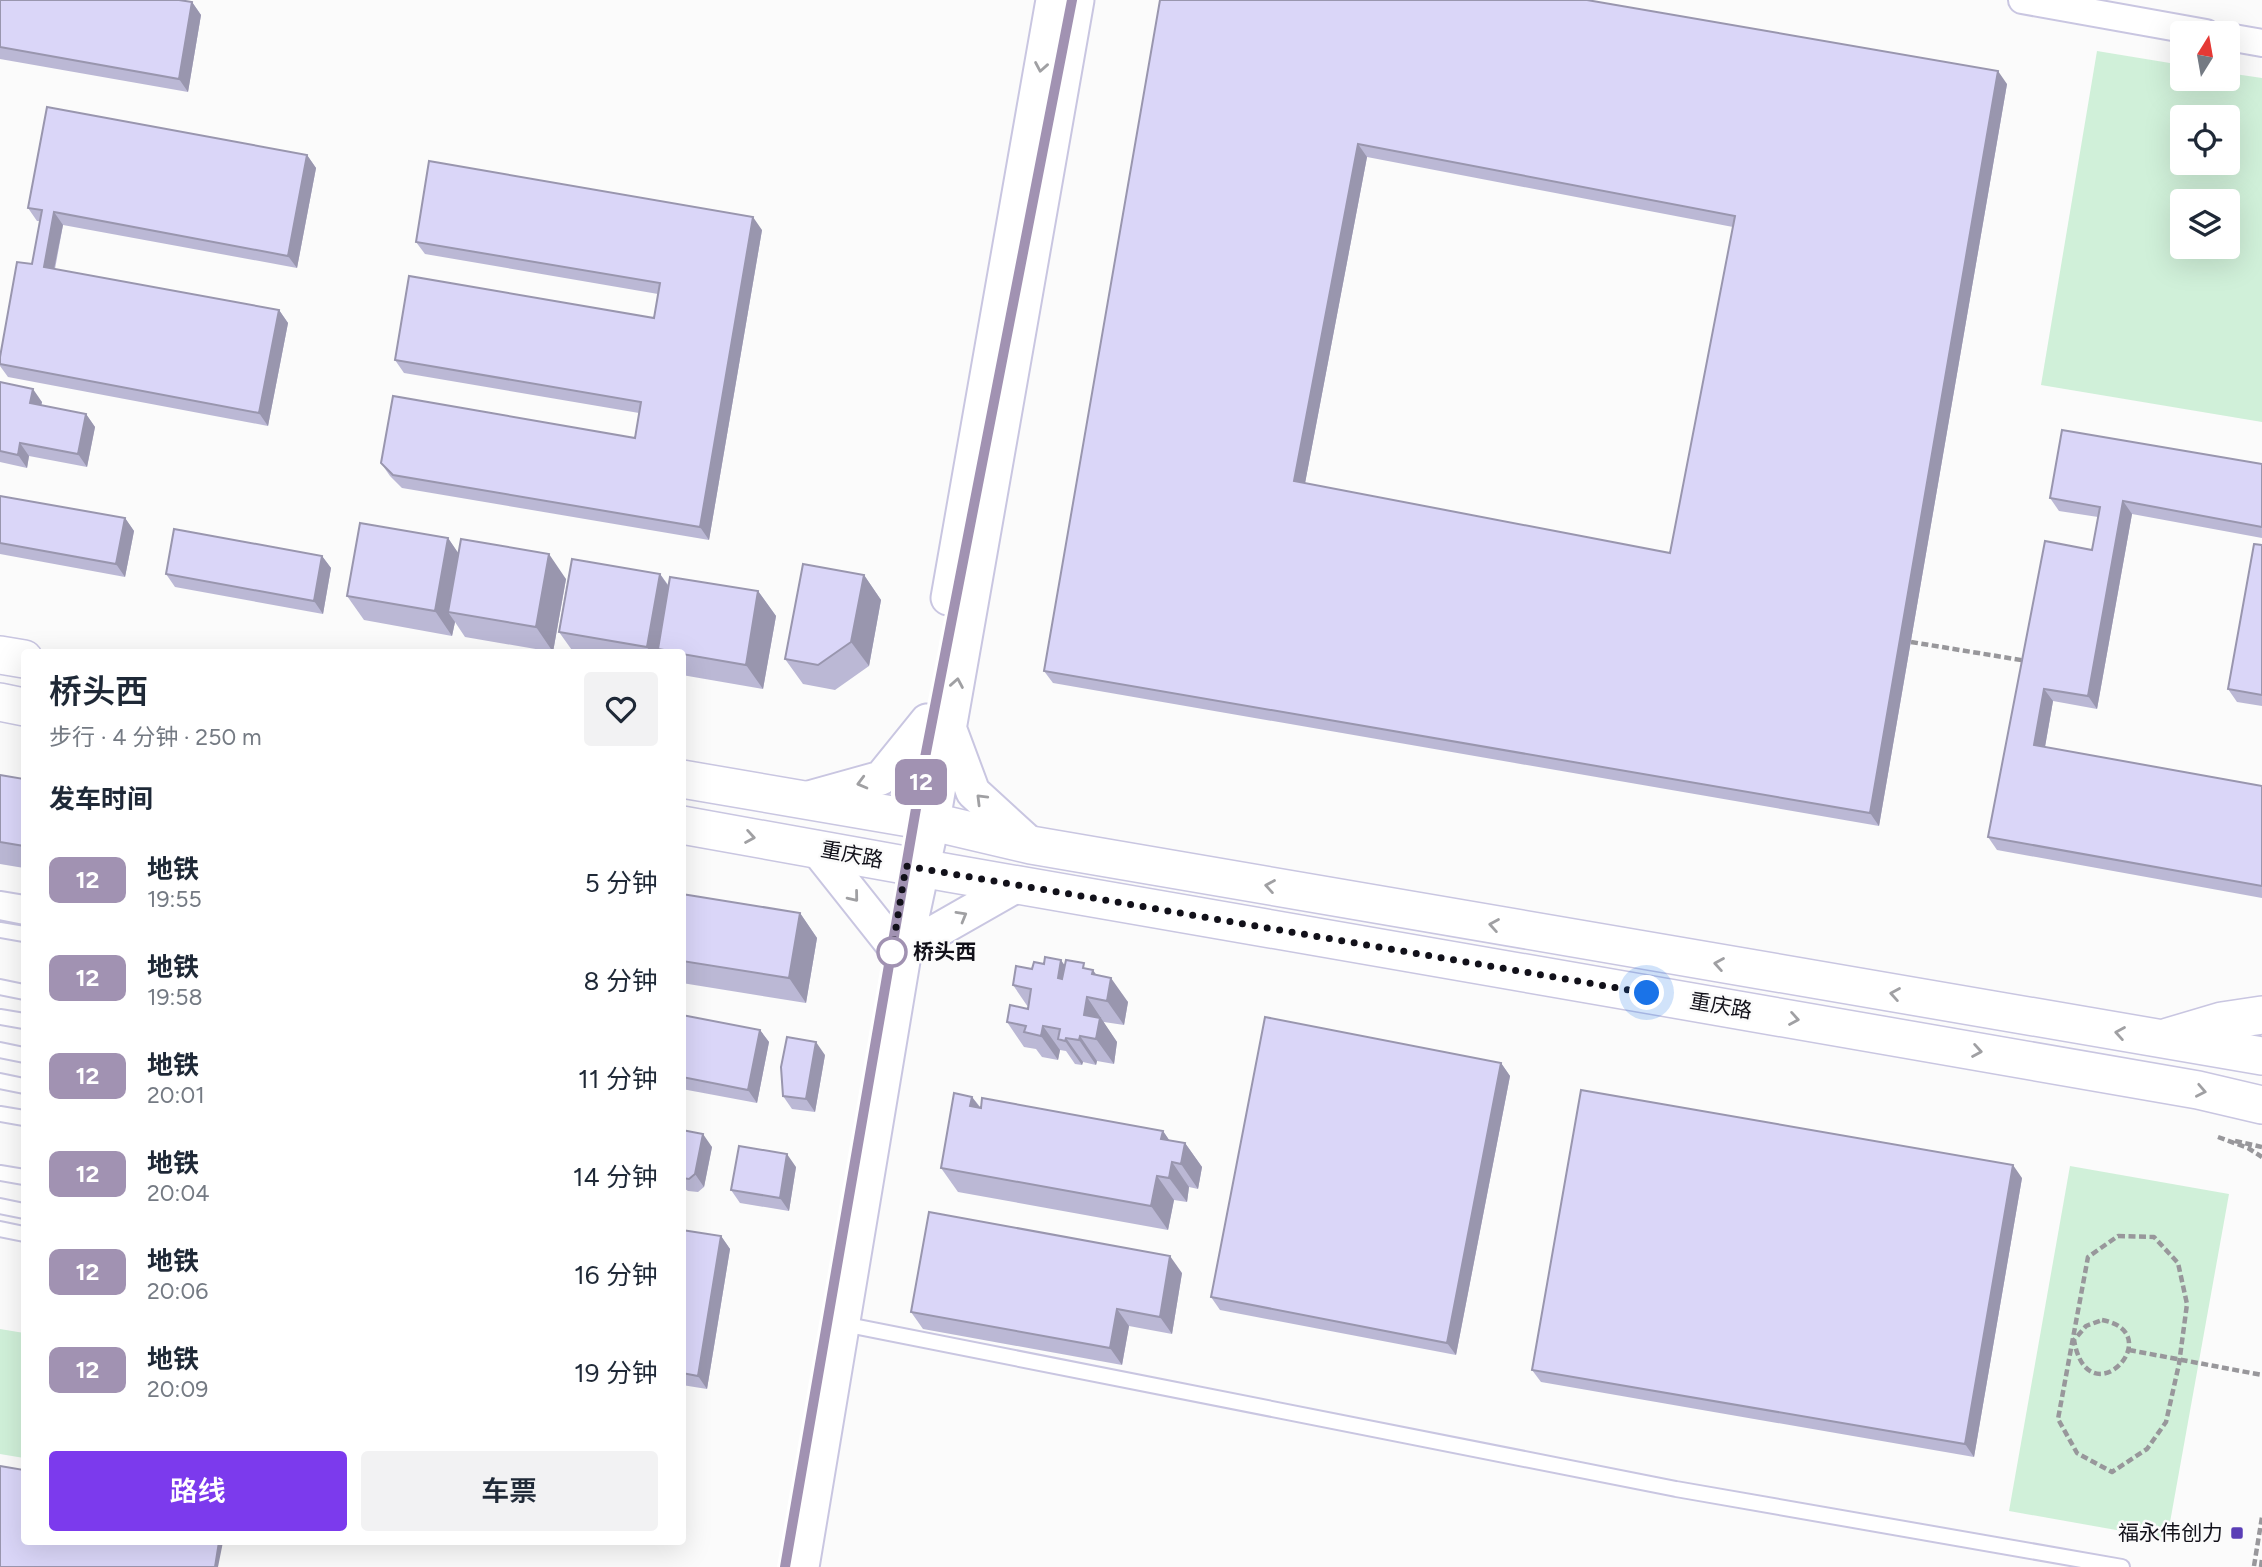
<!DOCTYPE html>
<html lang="zh">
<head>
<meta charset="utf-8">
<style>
	body { margin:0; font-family:Figtree,"Noto Sans SC",sans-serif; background:#f2f2f3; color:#1f2937; height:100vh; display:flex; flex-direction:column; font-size:26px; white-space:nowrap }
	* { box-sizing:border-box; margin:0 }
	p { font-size:23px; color:#747a83 }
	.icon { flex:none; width:38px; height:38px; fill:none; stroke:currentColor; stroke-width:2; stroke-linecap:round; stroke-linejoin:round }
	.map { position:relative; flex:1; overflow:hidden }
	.sheet { position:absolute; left:21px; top:649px; width:665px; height:896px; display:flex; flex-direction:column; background:#fff; border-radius:7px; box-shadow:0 7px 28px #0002 }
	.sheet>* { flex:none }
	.badge { padding:0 14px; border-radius:10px; font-size:24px; line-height:46px }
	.needle { width:46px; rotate:11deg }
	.fabs { position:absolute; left:2170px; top:21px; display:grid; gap:14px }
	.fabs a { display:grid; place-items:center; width:70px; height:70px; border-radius:7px; background:#fff; box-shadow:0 7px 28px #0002; font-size:35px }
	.you { position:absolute; width:35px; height:35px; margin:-18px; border:5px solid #fff; border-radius:50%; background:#1a73e8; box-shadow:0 0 0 10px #1a73e833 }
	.map>.badge { position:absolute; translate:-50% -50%; box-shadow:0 0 0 4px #fff }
	h2 { padding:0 28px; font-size:26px; line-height:63px }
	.round { display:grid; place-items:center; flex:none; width:74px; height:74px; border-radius:7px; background:#f2f2f3 }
	.head { display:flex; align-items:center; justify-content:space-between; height:119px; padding:0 28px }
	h1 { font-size:33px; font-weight:600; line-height:52px }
	.action { display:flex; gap:14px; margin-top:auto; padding:14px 28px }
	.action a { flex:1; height:80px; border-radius:7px; background:#7c3aed; color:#fff; font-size:28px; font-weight:600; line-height:80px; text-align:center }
	.action a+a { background:#f2f2f3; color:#1f2937 }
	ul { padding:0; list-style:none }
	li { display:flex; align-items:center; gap:21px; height:98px; padding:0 28px }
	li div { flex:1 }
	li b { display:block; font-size:26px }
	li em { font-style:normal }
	li .badge { min-width:77px; font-weight:700; text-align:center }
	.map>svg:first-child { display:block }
	.green { fill:#d0f0d9; fill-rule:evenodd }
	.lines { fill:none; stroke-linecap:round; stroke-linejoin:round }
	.service-casing { stroke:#c9c6e1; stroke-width:18 }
	.minor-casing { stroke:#c9c6e1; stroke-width:30 }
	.tertiary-casing { stroke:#c9c6e1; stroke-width:37 }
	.secondary-casing { stroke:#c9c6e1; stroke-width:40 }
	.path { stroke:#98979b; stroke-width:4.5; stroke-dasharray:7 3.5; stroke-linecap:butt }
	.service { stroke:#fff; stroke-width:14 }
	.minor { stroke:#fff; stroke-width:26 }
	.tertiary { stroke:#fff; stroke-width:33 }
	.secondary { stroke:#fff; stroke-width:37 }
	.wall { fill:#bbb8d5; fill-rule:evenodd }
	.shaded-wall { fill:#9996ae }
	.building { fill:#dad6f8; stroke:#9996ae; stroke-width:2; fill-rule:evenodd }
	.oneway { stroke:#a0a0a3 }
	.line-casing { stroke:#fff; stroke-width:16 }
	.line { stroke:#a192b2; stroke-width:10 }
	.walk { stroke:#12111a; stroke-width:7; stroke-dasharray:0 12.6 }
	.stop-dot { fill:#fff; stroke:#a192b2; stroke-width:3.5 }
	.poi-dot { fill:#5a3eb6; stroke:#fbfbfb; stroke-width:2.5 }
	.labels { text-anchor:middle; stroke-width:5; stroke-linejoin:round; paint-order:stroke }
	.street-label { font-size:21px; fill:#12111a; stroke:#fbfbfb }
	.stop-label { font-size:21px; font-weight:bold; fill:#12111a; stroke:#fbfbfb; text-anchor:start }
	.poi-label { font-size:21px; fill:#12111a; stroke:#fbfbfb; text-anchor:end }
</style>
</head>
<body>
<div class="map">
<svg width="2262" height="1567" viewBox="0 0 2262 1567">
	<rect width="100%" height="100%" fill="#fbfbfb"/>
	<!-- green -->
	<path class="green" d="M 2097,51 L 2182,65 L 2182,79 L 2228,79 L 2228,73 L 2262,78 L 2262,422 L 2041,385 ZM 2182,117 L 2228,117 L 2228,163 L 2182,163 ZM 2182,201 L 2228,201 L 2228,247 L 2182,247 Z
		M 2070,1166 L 2229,1194 L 2167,1539 L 2009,1511 Z
		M 0,1329 L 24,1333 L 24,1458 L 0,1454 Z"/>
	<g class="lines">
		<defs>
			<path id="service" d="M 0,899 L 24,903
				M 0,912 L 24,917
				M 0,930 L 24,934
				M 0,987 L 24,992
				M 0,1017 L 24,1021
				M 0,1050 L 24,1055
				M 0,1081 L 24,1086
				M 0,1114 L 24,1118
				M 0,1173 L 24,1177
				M 0,1206 L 24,1211
				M 0,1229 L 24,1234
				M 843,1324 L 1676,1489 L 2122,1567"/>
			<path id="minor" d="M 2022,0 L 2206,33
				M 2228,37 L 2262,43"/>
			<path id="tertiary" d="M 948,598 L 1053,0
				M 950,730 L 973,792 L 1031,845
				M 802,800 L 881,778 L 927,721
				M 816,848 L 893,945
				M 905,949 L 1019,884
				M 802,1567 L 905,949 L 934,815 L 1077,0"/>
			<path id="secondary" d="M 0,655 L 24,659
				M 0,702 L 24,707
				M 682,779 L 933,822 L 1031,845 L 2262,1056
				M 682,825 L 949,873 L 2198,1090 L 2262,1105
				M 2168,1037 L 2222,1021 L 2262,1015"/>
		</defs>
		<!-- service casing -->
		<use href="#service" class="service-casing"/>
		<!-- minor casing -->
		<use href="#minor" class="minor-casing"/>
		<!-- tertiary casing -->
		<use href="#tertiary" class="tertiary-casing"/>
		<!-- secondary casing -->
		<use href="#secondary" class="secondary-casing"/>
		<!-- path -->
		<path class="path" d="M 1911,642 L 2027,661
			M 2218,1137 L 2248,1148 L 2262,1157
			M 2235,1141 L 2262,1147
			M 2118,1236 L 2154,1237 L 2178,1263 L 2187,1304 L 2179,1364 L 2166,1422 L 2147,1449 L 2112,1472 L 2077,1453 L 2058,1419 L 2088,1257 Z
			M 2102,1320 C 2171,1333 2088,1421 2074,1340 L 2086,1326 Z
			M 2129,1350 L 2262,1375
			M 2254,1566 L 2262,1517
			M 2261,1567 L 2262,1559"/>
		<!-- service -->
		<use href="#service" class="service"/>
		<!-- minor -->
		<use href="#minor" class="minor"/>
		<!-- tertiary -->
		<use href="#tertiary" class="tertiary"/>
		<!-- secondary -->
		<use href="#secondary" class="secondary"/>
	</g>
	<!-- wall -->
	<path class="wall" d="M 0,0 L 192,2 L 201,15 L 188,92 L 0,59 Z
		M 1160,0 L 2007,84 L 1879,826 L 1053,683 L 1044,671 ZM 1367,157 L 1733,227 L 1670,553 L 1305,483 Z
		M 307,155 L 316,168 L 297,268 L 63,225 L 55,269 L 279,310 L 288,323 L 268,426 L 8,377 L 0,366 L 0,357 L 32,264 L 40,221 L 37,221 L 28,208 Z
		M 762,230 L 709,540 L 402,488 L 390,476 L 381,463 L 635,438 L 639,413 L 404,373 L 395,360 L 654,318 L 658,294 L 425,254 L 416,242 Z
		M 0,382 L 42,402 L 41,405 L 86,414 L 95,427 L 87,467 L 29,456 L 27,468 L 0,462 Z
		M 2262,464 L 2262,538 L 2132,514 L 2097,709 L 2053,701 L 2045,747 L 2262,786 L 2262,898 L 1997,850 L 1988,837 L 2092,550 L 2098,517 L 2059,511 L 2050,498 Z
		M 0,496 L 125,518 L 134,531 L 125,577 L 0,554 Z
		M 448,538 L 458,553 L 566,579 L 553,652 L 465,637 L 455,622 L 452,636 L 364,620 L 347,596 Z
		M 2262,545 L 2262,706 L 2237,702 L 2228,689 Z
		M 322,556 L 331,568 L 323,614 L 175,587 L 166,574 Z
		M 660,574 L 669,586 L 758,591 L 776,616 L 763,689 L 682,675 L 682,653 L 574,653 L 559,632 Z
		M 864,575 L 881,600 L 869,666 L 835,690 L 803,684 L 785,659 Z
		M 0,775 L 24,779 L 24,868 L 0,864 Z
		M 682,894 L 800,913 L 817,938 L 806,1003 L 682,983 Z
		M 1044,964 L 1088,969 L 1128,1002 L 1124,1025 L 1104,1022 L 1104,1023 L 1117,1042 L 1114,1064 L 1097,1061 L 1096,1065 L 1083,1062 L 1082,1065 L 1075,1064 L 1066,1051 L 1060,1050 L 1058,1060 L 1042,1057 L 1036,1049 L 1024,1047 L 1007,1022 L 1028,1007 L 1013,985 L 1032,969 Z
		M 682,1015 L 760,1030 L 769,1042 L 757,1103 L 682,1089 Z
		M 825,1055 L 815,1112 L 792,1109 L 783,1096 Z
		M 1501,1063 L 1510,1076 L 1456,1355 L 1220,1310 L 1211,1297 Z
		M 972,1097 L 981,1108 L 1163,1131 L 1169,1140 L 1185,1143 L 1202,1167 L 1198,1189 L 1189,1187 L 1187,1202 L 1174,1200 L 1168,1230 L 958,1192 L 941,1168 Z
		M 682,1130 L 712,1147 L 704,1187 L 698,1192 L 688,1191 L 682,1187 Z
		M 796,1167 L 789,1211 L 740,1203 L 731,1190 Z
		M 2022,1178 L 1974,1457 L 1541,1382 L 1532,1370 Z
		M 682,1230 L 721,1236 L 730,1249 L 707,1389 L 682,1385 Z
		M 1182,1273 L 1172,1334 L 1129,1326 L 1122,1365 L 923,1329 L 911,1312 Z"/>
	<!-- shaded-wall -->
	<path class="shaded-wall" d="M 192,2 L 201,15 L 188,92 L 179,79 Z
		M 1998,71 L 2007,84 L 1879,826 L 1870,813 Z
		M 1358,144 L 1367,157 L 1303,494 L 1294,481 Z
		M 307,155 L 316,168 L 297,268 L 288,256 Z
		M 54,212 L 63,225 L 52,279 L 44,267 Z
		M 753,217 L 762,230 L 709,540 L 700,527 Z
		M 279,310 L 288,323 L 268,426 L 259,413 Z
		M 33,389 L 42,402 L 39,416 L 30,403 Z
		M 86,414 L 95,427 L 87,467 L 78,454 Z
		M 20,443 L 29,456 L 27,468 L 18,455 Z
		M 2123,501 L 2132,514 L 2097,709 L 2088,696 Z
		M 125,518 L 134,531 L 125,577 L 116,564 Z
		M 448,538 L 465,563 L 448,612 L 455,622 L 452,636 L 435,611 Z
		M 549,554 L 566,579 L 553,652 L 536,627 Z
		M 322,556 L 331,568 L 323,614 L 314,601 Z
		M 660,574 L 677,599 L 658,649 L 660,653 L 651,653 L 647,647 Z
		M 864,575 L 881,600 L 869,666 L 851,642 Z
		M 758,591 L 776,616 L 763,689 L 746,665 Z
		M 2044,689 L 2053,701 L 2043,758 L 2034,745 Z
		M 800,913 L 817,938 L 806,1003 L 789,978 Z
		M 1061,960 L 1078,985 L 1058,978 Z
		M 1093,970 L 1108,992 L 1111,978 L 1128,1002 L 1124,1025 L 1107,1001 L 1092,974 Z
		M 1087,997 L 1117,1042 L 1114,1064 L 1096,1039 L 1084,1015 Z
		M 1043,1026 L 1060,1050 L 1058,1060 L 1041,1036 Z
		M 760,1030 L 769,1042 L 757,1103 L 748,1090 Z
		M 1080,1036 L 1097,1061 L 1096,1065 L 1079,1040 Z
		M 1066,1038 L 1083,1062 L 1082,1065 L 1065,1041 Z
		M 816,1042 L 825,1055 L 815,1112 L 806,1099 Z
		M 1501,1063 L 1510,1076 L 1456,1355 L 1447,1343 Z
		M 972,1097 L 990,1121 L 970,1106 Z
		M 1163,1131 L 1180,1156 L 1161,1139 Z
		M 703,1134 L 712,1147 L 704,1187 L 695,1174 Z
		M 1185,1143 L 1202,1167 L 1198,1189 L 1181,1164 Z
		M 787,1154 L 796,1167 L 789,1211 L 780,1198 Z
		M 1172,1162 L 1189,1187 L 1187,1202 L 1169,1178 Z
		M 2013,1165 L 2022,1178 L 1974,1457 L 1965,1444 Z
		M 1157,1176 L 1174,1200 L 1168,1230 L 1151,1206 Z
		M 721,1236 L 730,1249 L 707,1389 L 698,1376 Z
		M 1170,1256 L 1182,1273 L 1172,1334 L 1160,1317 Z
		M 1117,1309 L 1129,1326 L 1122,1365 L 1110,1348 Z
		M 219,1542 L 223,1542 L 218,1567 L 215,1567 Z"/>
	<!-- building -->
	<path class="building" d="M 0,0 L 179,0 L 192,2 L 179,79 L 0,47 Z
		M 1160,0 L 1587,0 L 1998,71 L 1870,813 L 1044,671 ZM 1358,144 L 1735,216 L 1670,553 L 1294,481 Z
		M 47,107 L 307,155 L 288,256 L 54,212 L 44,267 L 279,310 L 259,413 L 0,364 L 0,357 L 17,262 L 32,264 L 42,210 L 28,208 Z
		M 429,161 L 753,217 L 700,527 L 393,475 L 381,463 L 393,396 L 635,438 L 641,402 L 395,360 L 409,276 L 654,318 L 660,283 L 416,242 Z
		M 0,382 L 33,389 L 30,403 L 86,414 L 78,454 L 20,443 L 18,455 L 0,451 Z
		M 2062,430 L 2262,464 L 2262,527 L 2123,501 L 2088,696 L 2044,689 L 2034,745 L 2262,786 L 2262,886 L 1988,837 L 2045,541 L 2092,550 L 2100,507 L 2050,498 Z
		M 0,496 L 125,518 L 116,564 L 0,543 Z
		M 360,523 L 448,538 L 435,611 L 347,596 Z
		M 174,529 L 322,556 L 314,601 L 166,574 Z
		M 461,539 L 549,554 L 536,627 L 448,612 Z
		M 2254,544 L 2262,545 L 2262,695 L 2228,689 Z
		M 572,559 L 660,574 L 647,647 L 559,632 Z
		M 803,564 L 864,575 L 851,642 L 818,665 L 785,659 Z
		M 670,577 L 758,591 L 746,665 L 682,654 L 682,653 L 658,649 Z
		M 0,775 L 24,779 L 24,846 L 0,842 Z
		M 682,894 L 800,913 L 789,978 L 682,961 Z
		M 1045,957 L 1061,960 L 1058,978 L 1062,979 L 1066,960 L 1084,963 L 1083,968 L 1093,970 L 1092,974 L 1111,978 L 1107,1001 L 1087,997 L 1084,1015 L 1100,1018 L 1096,1039 L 1080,1036 L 1079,1040 L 1066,1038 L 1065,1041 L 1058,1039 L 1060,1029 L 1043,1026 L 1041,1036 L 1024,1032 L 1026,1026 L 1007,1022 L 1010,1005 L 1028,1009 L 1031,989 L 1013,985 L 1016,966 L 1032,969 L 1034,962 L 1044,964 Z
		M 682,1015 L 760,1030 L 748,1090 L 682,1077 Z
		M 1265,1017 L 1501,1063 L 1447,1343 L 1211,1297 Z
		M 787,1037 L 816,1042 L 806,1099 L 783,1096 L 781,1067 Z
		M 1581,1090 L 2013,1165 L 1965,1444 L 1532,1370 Z
		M 954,1093 L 972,1097 L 970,1106 L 981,1108 L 982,1098 L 1163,1131 L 1161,1139 L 1185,1143 L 1181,1164 L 1172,1162 L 1169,1178 L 1157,1176 L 1151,1206 L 941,1168 Z
		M 682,1130 L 703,1134 L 695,1174 L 689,1179 L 682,1178 Z
		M 739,1146 L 787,1154 L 780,1198 L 731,1190 Z
		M 929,1212 L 1170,1256 L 1160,1317 L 1117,1309 L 1110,1348 L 911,1312 Z
		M 682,1230 L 721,1236 L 698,1376 L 682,1373 Z
		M 0,1466 L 24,1470 L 24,1542 L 219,1542 L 215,1567 L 0,1567 Z"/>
	<!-- one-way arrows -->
	<defs><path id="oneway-chevron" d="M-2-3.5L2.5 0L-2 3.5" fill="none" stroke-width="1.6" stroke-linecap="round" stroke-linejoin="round" transform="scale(1.75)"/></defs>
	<g class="oneway">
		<use href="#oneway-chevron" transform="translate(1041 67) rotate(100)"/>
		<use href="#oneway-chevron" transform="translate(957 683) rotate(-80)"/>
		<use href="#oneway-chevron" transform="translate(862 783) rotate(165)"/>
		<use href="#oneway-chevron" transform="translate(981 799) rotate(-135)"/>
		<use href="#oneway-chevron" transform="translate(750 837) rotate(10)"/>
		<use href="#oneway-chevron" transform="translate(1270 886) rotate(-170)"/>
		<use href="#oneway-chevron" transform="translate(854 897) rotate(51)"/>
		<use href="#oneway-chevron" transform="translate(962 916) rotate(-30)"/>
		<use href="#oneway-chevron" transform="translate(1494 925) rotate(-170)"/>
		<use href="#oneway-chevron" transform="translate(1719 964) rotate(-170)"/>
		<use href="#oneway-chevron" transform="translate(1895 994) rotate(-170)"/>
		<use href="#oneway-chevron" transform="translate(1794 1019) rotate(10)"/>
		<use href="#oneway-chevron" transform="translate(2120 1033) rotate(-170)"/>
		<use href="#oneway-chevron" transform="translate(1977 1051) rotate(10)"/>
		<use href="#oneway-chevron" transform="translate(2201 1091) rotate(11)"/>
	</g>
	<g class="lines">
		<defs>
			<path id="line" d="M 785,1567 L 923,768 L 1072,0"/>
		</defs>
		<!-- line casing -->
		<use href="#line" class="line-casing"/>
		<!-- line -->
		<use href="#line" class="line"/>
		<!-- walk -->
		<path class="walk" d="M 892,952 L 906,866 L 1647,993"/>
	</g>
	<!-- markers -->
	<circle class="stop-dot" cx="892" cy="952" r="14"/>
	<rect class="poi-dot" x="2230" y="1526" width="14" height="14" rx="3.5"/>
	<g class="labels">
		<!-- street labels -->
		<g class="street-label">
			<text transform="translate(852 855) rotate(11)" y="7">重庆路</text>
			<text transform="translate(1721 1006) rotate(10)" y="7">重庆路</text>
		</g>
		<!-- stop labels -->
		<g class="stop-label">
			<text x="913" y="959">桥头西</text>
		</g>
		<!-- poi labels -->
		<g class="poi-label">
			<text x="2223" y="1540">福永伟创力</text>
		</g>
	</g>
</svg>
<div class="fabs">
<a><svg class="needle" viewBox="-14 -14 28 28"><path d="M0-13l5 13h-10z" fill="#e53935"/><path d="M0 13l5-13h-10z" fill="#747a83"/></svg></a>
<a><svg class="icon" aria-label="locate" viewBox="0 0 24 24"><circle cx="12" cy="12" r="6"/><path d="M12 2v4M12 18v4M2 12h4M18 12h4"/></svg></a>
<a><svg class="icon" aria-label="layers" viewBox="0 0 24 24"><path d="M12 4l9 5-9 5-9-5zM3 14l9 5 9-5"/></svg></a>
</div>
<div class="you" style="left:1647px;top:993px"></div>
<b class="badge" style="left:921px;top:782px;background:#a192b2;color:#fff">12</b>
<section class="sheet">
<div class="head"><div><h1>桥头西</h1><p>步行 · 4 分钟 · 250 m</p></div><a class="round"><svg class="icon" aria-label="heart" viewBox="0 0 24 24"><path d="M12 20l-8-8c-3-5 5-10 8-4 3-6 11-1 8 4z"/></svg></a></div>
<h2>发车时间</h2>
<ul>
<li><span class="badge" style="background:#a192b2;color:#fff">12</span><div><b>地铁</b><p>19:55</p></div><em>5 分钟</em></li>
<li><span class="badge" style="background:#a192b2;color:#fff">12</span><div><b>地铁</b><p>19:58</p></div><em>8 分钟</em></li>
<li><span class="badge" style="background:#a192b2;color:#fff">12</span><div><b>地铁</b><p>20:01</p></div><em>11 分钟</em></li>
<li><span class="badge" style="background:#a192b2;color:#fff">12</span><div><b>地铁</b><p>20:04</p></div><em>14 分钟</em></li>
<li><span class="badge" style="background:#a192b2;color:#fff">12</span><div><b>地铁</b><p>20:06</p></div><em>16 分钟</em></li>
<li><span class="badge" style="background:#a192b2;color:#fff">12</span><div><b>地铁</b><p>20:09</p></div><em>19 分钟</em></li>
</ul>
<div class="action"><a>路线</a><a>车票</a></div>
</section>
</div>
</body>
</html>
